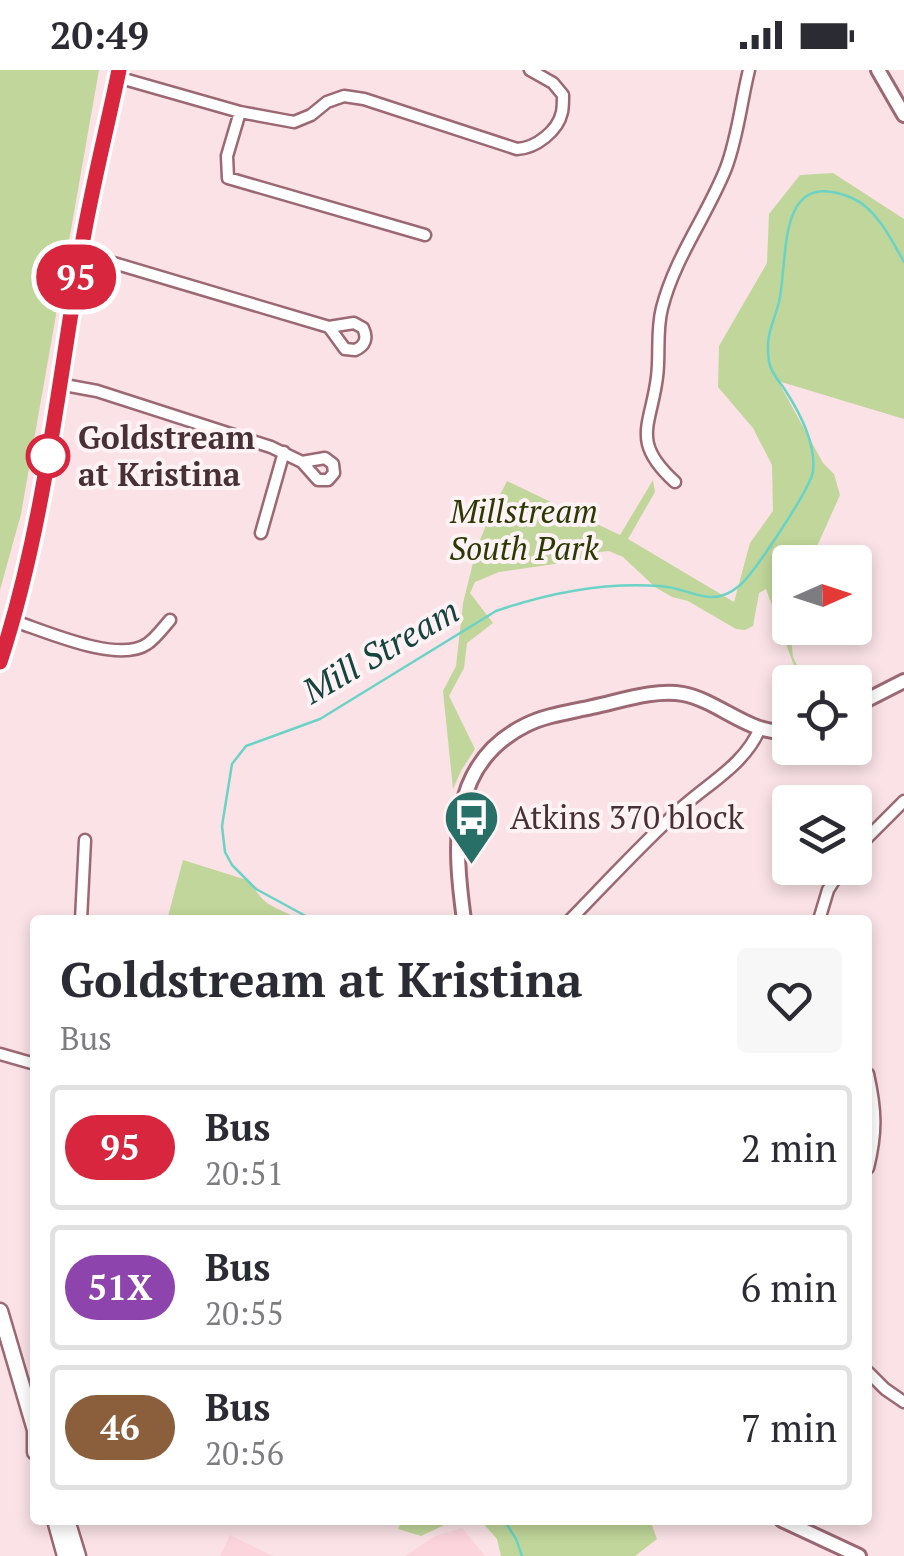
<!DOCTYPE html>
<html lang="en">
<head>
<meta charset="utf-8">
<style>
	body { margin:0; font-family:"PT Serif",serif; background:#f7f7f7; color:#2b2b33; height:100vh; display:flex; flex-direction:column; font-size:38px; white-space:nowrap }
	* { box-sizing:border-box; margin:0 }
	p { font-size:32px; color:#7c7c81 }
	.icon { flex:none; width:55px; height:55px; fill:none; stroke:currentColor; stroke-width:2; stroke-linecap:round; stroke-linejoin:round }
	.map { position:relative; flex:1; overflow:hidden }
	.side { position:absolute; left:30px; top:845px; width:842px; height:610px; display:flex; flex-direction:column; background:#fff; border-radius:10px; box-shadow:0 5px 15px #0003 }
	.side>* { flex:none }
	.badge { padding:0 20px; border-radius:32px; font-size:35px; line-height:65px }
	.needle { width:65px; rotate:87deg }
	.tools { position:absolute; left:772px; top:475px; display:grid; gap:20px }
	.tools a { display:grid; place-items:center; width:100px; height:100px; border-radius:10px; background:#fff; box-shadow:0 5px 15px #0003; font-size:50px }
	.map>.badge { position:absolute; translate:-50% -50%; box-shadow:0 0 0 5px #fff }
	.round { display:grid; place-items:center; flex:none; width:105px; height:105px; border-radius:10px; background:#f7f7f7 }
	.overview { display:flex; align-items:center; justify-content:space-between; height:170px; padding:0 30px }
	h1 { font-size:48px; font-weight:700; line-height:75px }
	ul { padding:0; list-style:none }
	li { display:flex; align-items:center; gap:30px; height:125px; margin:0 20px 15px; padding:0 10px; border:5px solid #e1e1e2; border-radius:10px }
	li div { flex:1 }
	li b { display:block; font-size:38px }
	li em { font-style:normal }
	li .badge { min-width:110px; font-weight:700; text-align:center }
	.status { display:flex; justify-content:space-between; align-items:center; height:70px; padding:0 50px; background:#fff; direction:ltr }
	.status svg { height:28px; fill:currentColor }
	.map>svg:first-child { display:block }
	.built { fill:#fcd4dc }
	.green { fill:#c0d69a }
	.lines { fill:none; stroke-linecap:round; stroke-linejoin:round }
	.stream { stroke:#6bd3c6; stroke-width:2.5 }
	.minor-casing { stroke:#9b6873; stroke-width:15 }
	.tertiary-casing { stroke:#9b6873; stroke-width:18 }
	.secondary-casing { stroke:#9b6873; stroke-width:19 }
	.minor { stroke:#fff; stroke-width:10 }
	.tertiary { stroke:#fff; stroke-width:12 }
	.secondary { stroke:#fff; stroke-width:14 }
	.line-casing { stroke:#fff; stroke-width:22 }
	.line { stroke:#d7263d; stroke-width:15 }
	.stop-dot { fill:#fff; stroke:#d7263d; stroke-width:5 }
	.labels { text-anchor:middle; stroke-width:8; stroke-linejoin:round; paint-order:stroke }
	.stop-label { font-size:32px; font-weight:bold; fill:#483136; stroke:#fff2f5; text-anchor:start }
	.park-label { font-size:32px; font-style:italic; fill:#2b3a04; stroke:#fff2f5 }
	.poi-label { font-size:32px; fill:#483136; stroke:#fff2f5; text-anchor:start }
	.water-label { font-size:35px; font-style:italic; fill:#164540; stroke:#fff2f5 }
</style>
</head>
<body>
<div class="status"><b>20:49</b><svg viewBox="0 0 49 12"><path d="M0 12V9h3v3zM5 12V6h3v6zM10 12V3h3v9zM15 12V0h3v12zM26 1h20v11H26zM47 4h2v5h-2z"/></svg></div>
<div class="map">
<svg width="904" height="1486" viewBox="0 0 904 1486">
	<rect width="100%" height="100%" fill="#fae2e6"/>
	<!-- built -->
	<path class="built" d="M 462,1458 L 485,1486 L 405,1486 L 435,1466 Z
		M 230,1465 L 273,1486 L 220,1486 Z"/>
	<!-- green -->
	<path class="green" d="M 0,0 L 99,0 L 21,444 L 0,520 Z
		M 833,103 L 904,149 L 904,349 L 778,311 L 823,393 L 834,404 L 840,425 L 810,492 L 790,492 L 790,558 L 793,587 L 805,612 L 800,612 L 766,519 L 759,523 L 753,556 L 745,560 L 736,559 L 688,531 L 672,527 L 655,517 L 623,487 L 609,481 L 599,482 L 575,491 L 499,502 L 475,512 L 470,523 L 493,553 L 467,573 L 464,598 L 449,626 L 475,679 L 461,701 L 453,719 L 443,621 L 456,596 L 463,533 L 477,477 L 492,441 L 507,411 L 620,465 L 653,410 L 655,422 L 628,469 L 734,532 L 750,473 L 773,441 L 772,395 L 753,358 L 718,317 L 719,276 L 767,193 L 769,144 L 800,105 Z
		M 183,790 L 250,811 C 265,839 276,836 301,850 L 167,850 Z
		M 402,1450 L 455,1450 L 421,1466 L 398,1459 Z
		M 480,1450 L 650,1450 L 657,1469 L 635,1486 L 501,1486 L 497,1469 Z"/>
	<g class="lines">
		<!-- stream -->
		<path class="stream" d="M 313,850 L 256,819 L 232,795 L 225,782 L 222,756 L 232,694 L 246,676 L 320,649 L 496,541 C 548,523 605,512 660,516 C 692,518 710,540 739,516 C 753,505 811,418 813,401 C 816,375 801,345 787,323 C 781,313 770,302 769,291 C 765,265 773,255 779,232 C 789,189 775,95 852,128 C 876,138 892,170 904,192
			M 504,1450 L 516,1469 L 522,1486"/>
		<defs>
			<path id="minor" d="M 117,7 L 240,42 L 294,52 L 311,45 L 327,32 L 344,26 L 364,29 L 517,79 C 536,78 558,61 562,42 C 563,37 563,31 563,25 L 553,13 L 530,0
				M 240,42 L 227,86 L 228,108 L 425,165
				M 80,183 L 329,257 L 354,253 L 363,258 C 368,268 365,276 355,280 L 345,279 L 329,257
				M 59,314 L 97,321 L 271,377 L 302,392 L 318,410 L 328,410 L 334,403 L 333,394 L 325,388 L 302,392
				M 675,412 C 630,371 651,356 657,307 C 660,284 656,261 662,238 C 675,187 707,146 726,98 C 738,66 741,32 749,0
				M 261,463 L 284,382
				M 14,551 C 45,561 118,594 147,574 C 155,569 163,558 170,550
				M 855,780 L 904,731
				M 81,850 L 85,770
				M 570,850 C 606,813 641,775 679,740 C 707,714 745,695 760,658
				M 819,850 L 828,820 L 842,798
				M 0,984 L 35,994
				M 868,1004 C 876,1040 877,1062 868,1098
				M 868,1302 L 885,1319 L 904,1332"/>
			<path id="tertiary" d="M 878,0 L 904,45
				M 855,636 L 904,611
				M 464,850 C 454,776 447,694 526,655 C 546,645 570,642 592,637 C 621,631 654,619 683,624 C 720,631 751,667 790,661
				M 782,1450 L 859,1486"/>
			<path id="secondary" d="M 0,592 C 40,474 54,348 74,225 C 86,149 104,75 119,0
				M 0,1241 L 35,1360
				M 35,1360 L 35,1382
				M 55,1450 L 65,1486
				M 67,1450 L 78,1486"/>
		</defs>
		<!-- minor casing -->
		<use href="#minor" class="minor-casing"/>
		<!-- tertiary casing -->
		<use href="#tertiary" class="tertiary-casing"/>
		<!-- secondary casing -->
		<use href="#secondary" class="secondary-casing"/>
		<!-- minor -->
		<use href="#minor" class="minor"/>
		<!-- tertiary -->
		<use href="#tertiary" class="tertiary"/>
		<!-- secondary -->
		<use href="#secondary" class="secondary"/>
	</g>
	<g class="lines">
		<defs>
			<path id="line" d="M 0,592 C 43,461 57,323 80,187 C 90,124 106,63 119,0"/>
		</defs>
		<!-- line casing -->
		<use href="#line" class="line-casing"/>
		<!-- line -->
		<use href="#line" class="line"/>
	</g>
	<!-- icons -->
	<defs>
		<symbol id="bus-pin" viewBox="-11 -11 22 30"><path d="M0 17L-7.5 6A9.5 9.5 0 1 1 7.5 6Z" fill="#287067" stroke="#fff2f5"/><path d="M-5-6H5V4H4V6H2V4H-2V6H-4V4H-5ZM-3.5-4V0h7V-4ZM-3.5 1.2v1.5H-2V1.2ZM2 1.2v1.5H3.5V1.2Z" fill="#fff"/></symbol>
	</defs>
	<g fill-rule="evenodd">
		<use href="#bus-pin" x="440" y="716" width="63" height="86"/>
	</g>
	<!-- markers -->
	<circle class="stop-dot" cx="48" cy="386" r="20"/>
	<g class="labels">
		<!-- stop labels -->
		<g class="stop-label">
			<text x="78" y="379">Goldstream<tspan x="78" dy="37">at Kristina</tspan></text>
		</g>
		<!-- park labels -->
		<g class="park-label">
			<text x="524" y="453">Millstream<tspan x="524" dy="37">South Park</tspan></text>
		</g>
		<!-- poi labels -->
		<g class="poi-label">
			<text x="510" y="759">Atkins 370 block</text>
		</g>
		<!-- water labels -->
		<g class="water-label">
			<text transform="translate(381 581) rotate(-30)" y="12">Mill Stream</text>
		</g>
	</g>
</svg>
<div class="tools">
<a><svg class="needle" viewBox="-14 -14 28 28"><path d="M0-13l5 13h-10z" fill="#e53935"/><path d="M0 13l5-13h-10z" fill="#7c7c81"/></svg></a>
<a><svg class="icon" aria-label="locate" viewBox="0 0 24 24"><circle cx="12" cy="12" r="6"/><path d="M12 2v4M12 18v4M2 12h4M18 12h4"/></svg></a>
<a><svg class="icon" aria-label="layers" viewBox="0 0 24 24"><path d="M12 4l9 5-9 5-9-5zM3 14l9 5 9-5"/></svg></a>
</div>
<b class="badge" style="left:76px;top:207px;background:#d7263d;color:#fff">95</b>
<section class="side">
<div class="overview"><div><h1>Goldstream at Kristina</h1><p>Bus</p></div><a class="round"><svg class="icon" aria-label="heart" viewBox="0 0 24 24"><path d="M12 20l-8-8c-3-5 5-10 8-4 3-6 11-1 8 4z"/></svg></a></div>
<ul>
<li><span class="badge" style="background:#d7263d;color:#fff">95</span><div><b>Bus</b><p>20:51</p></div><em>2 min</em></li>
<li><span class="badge" style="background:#8e44ad;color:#fff">51X</span><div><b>Bus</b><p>20:55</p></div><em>6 min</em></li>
<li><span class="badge" style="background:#8b5e3c;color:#fff">46</span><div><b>Bus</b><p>20:56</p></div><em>7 min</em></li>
</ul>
</section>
</div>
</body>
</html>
